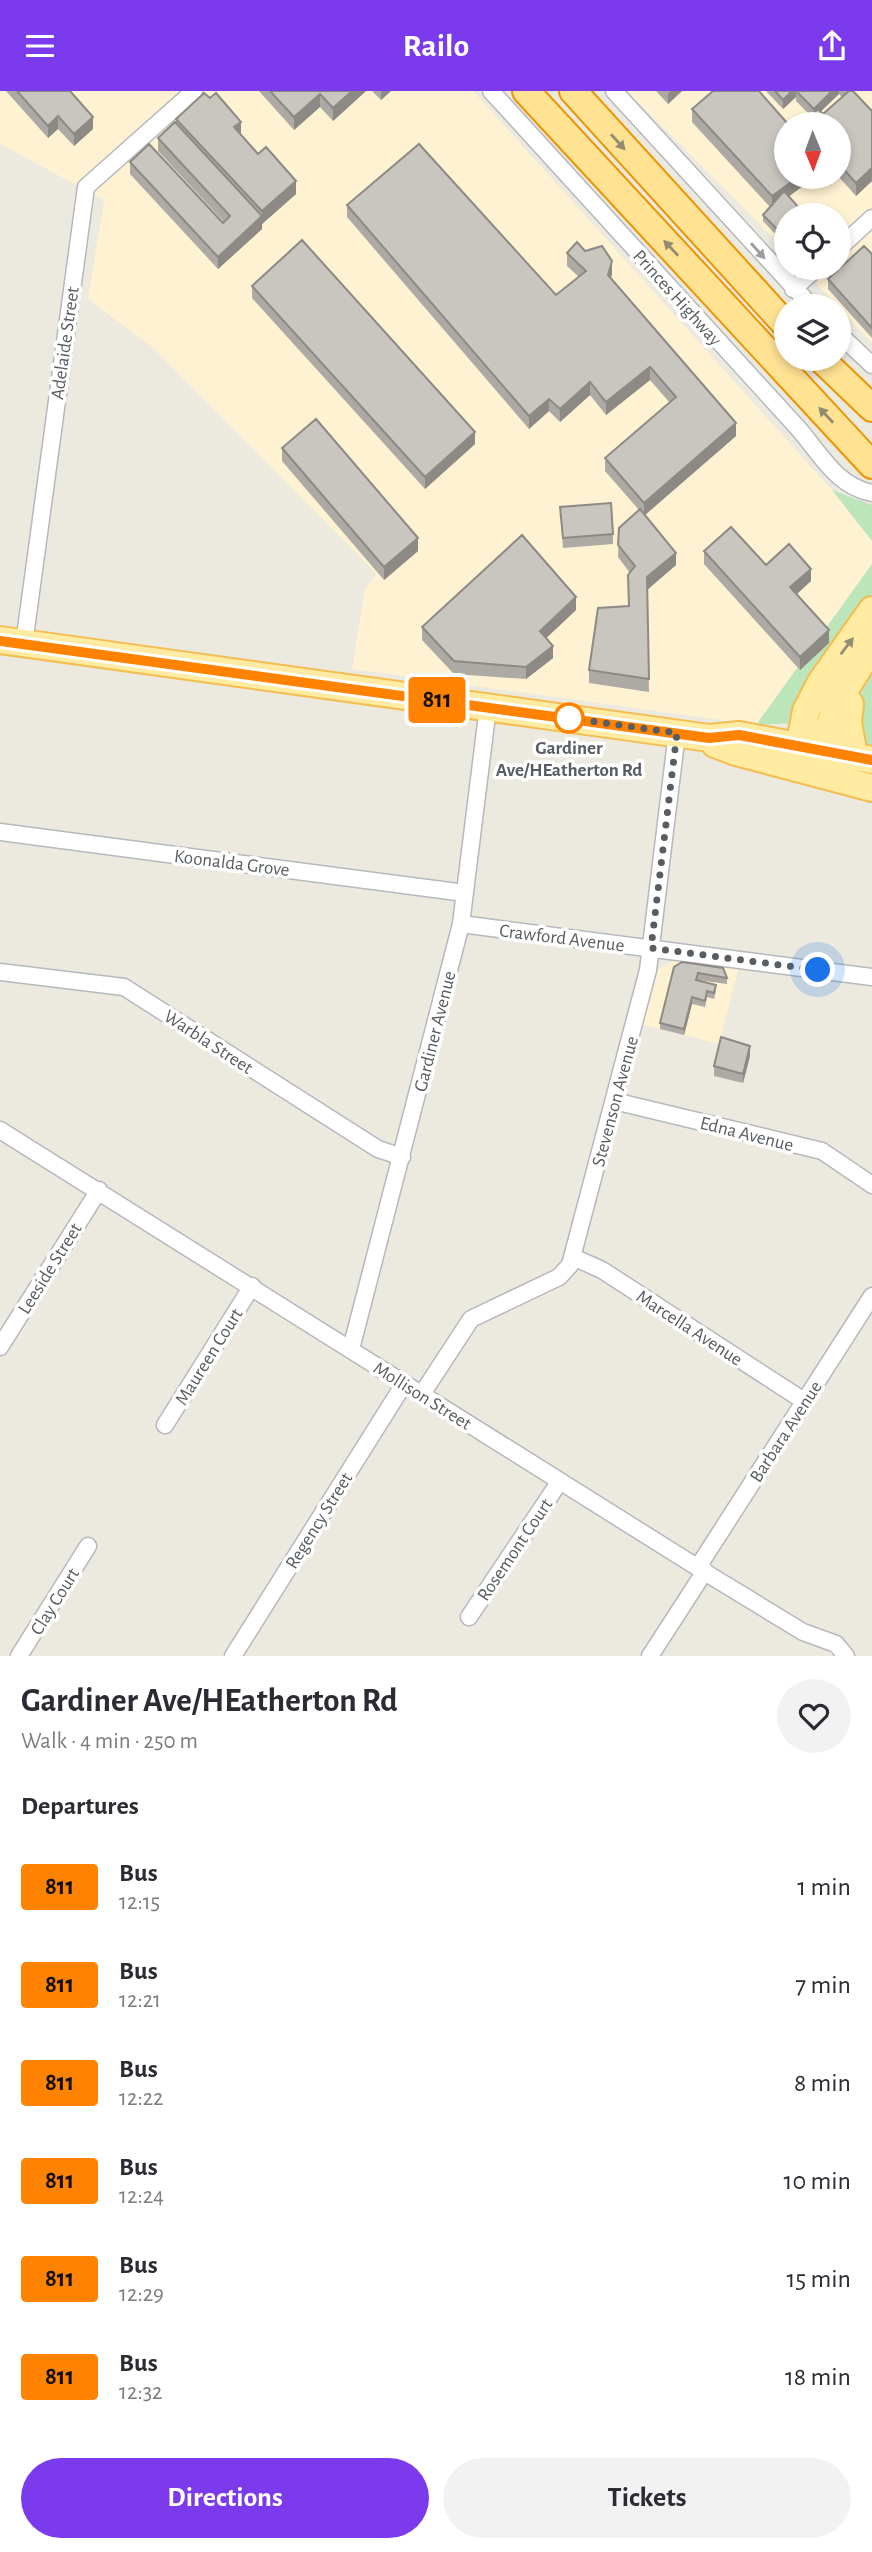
<!DOCTYPE html>
<html lang="en">
<head>
<meta charset="utf-8">
<style>
	body { margin:0; font-family:"Alegreya Sans",sans-serif; background:#f2f2f3; color:#2b2b33; height:100vh; display:flex; flex-direction:column; font-size:26px; white-space:nowrap }
	* { box-sizing:border-box; margin:0 }
	p { font-size:23px; color:#7c7c81 }
	.icon { flex:none; width:38px; height:38px; fill:none; stroke:currentColor; stroke-width:2; stroke-linecap:round; stroke-linejoin:round }
	.map { position:relative; height:1565px; overflow:hidden }
	.side { display:flex; flex-direction:column; background:#fff; flex:1 }
	.side>* { flex:none }
	.badge { padding:0 14px; border-radius:5px; font-size:24px; line-height:46px }
	.needle { width:46px; rotate:179deg }
	.fabs { position:absolute; left:774px; top:21px; display:grid; gap:14px }
	.fabs a { display:grid; place-items:center; width:77px; height:77px; border-radius:50%; background:#fff; box-shadow:0 4px 10px #0003; font-size:35px }
	.you { position:absolute; width:35px; height:35px; margin:-18px; border:5px solid #fff; border-radius:50%; background:#1a73e8; box-shadow:0 0 0 10px #1a73e833 }
	.map>.badge { position:absolute; translate:-50% -50%; box-shadow:0 0 0 4px #fff }
	h2 { padding:0 21px; font-size:26px; line-height:63px }
	.round { display:grid; place-items:center; flex:none; width:74px; height:74px; border-radius:37px; background:#f2f2f3 }
	.summary { display:flex; align-items:center; justify-content:space-between; height:119px; padding:0 21px }
	h1 { font-size:33px; font-weight:600; line-height:52px }
	.action { display:flex; gap:14px; margin-top:auto; padding:14px 21px }
	.action a { flex:1; height:80px; border-radius:42px; background:#7c3aed; color:#fff; font-size:28px; font-weight:600; line-height:80px; text-align:center }
	.action a+a { background:#f2f2f3; color:#2b2b33 }
	ul { padding:0; list-style:none }
	li { display:flex; align-items:center; gap:21px; height:98px; padding:0 21px }
	li div { flex:1 }
	li b { display:block; font-size:26px }
	li em { font-style:normal }
	li .badge { min-width:77px; font-weight:700; text-align:center }
	header { display:flex; justify-content:space-between; align-items:center; height:91px; padding:0 21px; background:#7c3aed; color:#fff; font-size:32px; font-weight:600 }
	.map>svg:first-child { display:block }
	.commercial { fill:#fef2d2; fill-rule:evenodd }
	.green { fill:#bde5ba }
	.lines { fill:none; stroke-linecap:round; stroke-linejoin:round }
	.minor-casing { stroke:#b5b8bd; stroke-width:19 }
	.primary-casing { stroke:#f4bd51; stroke-width:30 }
	.trunk-casing { stroke:#eb9500; stroke-width:30 }
	.minor { stroke:#fff; stroke-width:16 }
	.primary { stroke:#ffeba1; stroke-width:26 }
	.trunk { stroke:#ffe292; stroke-width:26 }
	.wall { fill:#ada9a4; fill-rule:evenodd }
	.shaded-wall { fill:#8d8a86 }
	.building { fill:#c9c5bf; stroke:#8d8a86; stroke-width:2 }
	.oneway { fill:#928c72 }
	.oneway2 { fill:#9b9ea0 }
	.oneway3 { fill:#928f77 }
	.line-casing { stroke:#fff; stroke-width:16 }
	.line { stroke:#ff8200; stroke-width:10 }
	.walk { stroke:#585d61; stroke-width:7; stroke-dasharray:0 12.6 }
	.stop-dot { fill:#fff; stroke:#ff8200; stroke-width:3.5 }
	.labels { text-anchor:middle; stroke-width:7; stroke-linejoin:round; paint-order:stroke }
	.street-label { font-size:19px; fill:#585d61; stroke:#fff }
	.stop-label { font-size:19px; font-weight:bold; fill:#585d61; stroke:#fff }
</style>
</head>
<body>
<header><svg class="icon" aria-label="menu" viewBox="0 0 24 24"><path d="M4 6h16M4 12h16M4 18h16"/></svg>Railo<svg class="icon" aria-label="share" viewBox="0 0 24 24"><path d="M12 15V3M7 8l5-5 5 5M5 13v7h14v-7"/></svg></header>
<div class="map">
<svg width="872" height="1565" viewBox="0 0 872 1565">
	<rect width="100%" height="100%" fill="#ece9df"/>
	<!-- commercial -->
	<path class="commercial" d="M 0,0 L 473,0 L 832,399 L 872,450 L 872,473 L 756,634 L 352,578 L 365,498 L 377,483 L 151,255 L 88,208 L 104,109 L 0,53 Z
		M 627,0 L 872,0 L 872,252 L 802,177 L 838,177 L 838,124 L 786,124 L 786,160 ZM 786,33 L 838,33 L 838,86 L 786,86 Z
		M 675,869 L 739,876 L 719,953 L 640,933 L 654,880 Z"/>
	<!-- green -->
	<path class="green" d="M 832,399 L 872,414 L 872,450 Z
		M 872,473 L 872,502 L 792,632 L 756,634 Z
		M 872,582 L 872,660 L 866,657 L 857,611 Z"/>
	<g class="lines">
		<defs>
			<path id="minor" d="M 491,0 L 797,336 C 820,362 836,395 872,402
				M 614,0 L 811,215
				M 838,158 L 872,127
				M 793,198 L 817,177
				M 838,242 L 872,274
				M 24,553 L 86,96 L 194,0
				M 0,741 L 465,802
				M 461,833 L 872,886
				M 0,881 L 124,896 L 378,1058 L 402,1066
				M 614,1010 L 822,1060 L 872,1094
				M 0,1039 L 716,1488 L 803,1541 L 836,1553 L 846,1565
				M 573,1166 L 602,1179 L 804,1310
				M 0,1256 L 99,1099
				M 351,1258 L 461,833 L 488,616
				M 422,1303 L 471,1228 L 559,1186 L 570,1174 L 648,879 L 677,642
				M 165,1334 L 252,1195
				M 698,1476 L 872,1205
				M 469,1526 L 560,1390
				M 19,1565 L 88,1455
				M 233,1565 L 404,1293
				M 650,1565 L 705,1480"/>
			<path id="primary" d="M 0,549 L 709,647 L 739,644 L 872,669
				M 842,602 L 850,613 L 848,631 L 854,665
				M 715,653 L 736,661 L 872,697
				M 817,674 L 837,612 L 872,555
				M 795,677 L 806,620 L 821,591 L 872,519"/>
			<path id="trunk" d="M 526,0 L 872,374
				M 573,0 L 786,234
				M 821,268 L 872,317"/>
		</defs>
		<!-- minor casing -->
		<use href="#minor" class="minor-casing"/>
		<!-- primary casing -->
		<use href="#primary" class="primary-casing"/>
		<!-- trunk casing -->
		<use href="#trunk" class="trunk-casing"/>
		<!-- minor -->
		<use href="#minor" class="minor"/>
		<!-- primary -->
		<use href="#primary" class="primary"/>
		<!-- trunk -->
		<use href="#trunk" class="trunk"/>
	</g>
	<!-- wall -->
	<path class="wall" d="M 6,0 L 70,0 L 93,38 L 74,55 L 58,38 L 48,47 Z
		M 259,0 L 366,0 L 333,30 L 320,16 L 294,39 Z
		M 372,0 L 391,0 L 381,9 Z
		M 656,0 L 682,0 L 668,13 Z
		M 766,0 L 853,0 L 872,20 L 872,90 L 856,105 L 838,85 L 838,33 L 810,24 L 796,10 L 796,6 L 783,18 ZM 839,3 L 842,6 L 823,23 L 820,21 Z
		M 692,18 L 815,86 L 789,105 L 786,124 L 786,148 L 783,145 L 783,141 L 778,146 L 763,130 L 763,124 L 770,116 L 692,31 Z
		M 176,28 L 241,43 L 296,103 L 262,133 L 262,138 L 218,178 L 130,83 L 130,71 L 223,132 L 224,131 L 158,60 L 158,47 L 176,33 Z
		M 347,114 L 556,204 L 579,186 L 567,175 L 567,162 L 585,160 L 612,183 L 610,187 L 736,345 L 644,424 L 676,474 L 647,499 L 649,601 L 589,592 L 589,579 L 629,515 L 630,482 L 618,466 L 619,437 L 639,419 L 605,380 L 605,367 L 670,312 L 650,289 L 606,324 L 590,304 L 560,331 L 549,320 L 529,338 L 347,126 Z
		M 872,163 L 872,247 L 828,198 L 828,188 Z
		M 252,195 L 475,353 L 425,398 L 252,207 Z
		M 282,357 L 418,460 L 384,489 L 282,370 Z
		M 560,416 L 613,443 L 613,453 L 563,457 Z
		M 704,460 L 766,474 L 811,490 L 797,503 L 829,552 L 800,579 L 704,473 Z
		M 576,519 L 546,547 L 553,567 L 526,588 L 454,583 L 422,549 L 422,536 Z
		M 674,876 L 727,887 L 727,893 L 698,889 L 716,900 L 714,908 L 707,906 L 705,916 L 692,913 L 684,944 L 660,938 L 660,932 Z
		M 750,965 L 743,992 L 714,985 L 714,975 Z"/>
	<!-- shaded-wall -->
	<path class="shaded-wall" d="M 352,0 L 366,0 L 333,30 L 333,17 Z
		M 381,0 L 391,0 L 381,9 Z
		M 671,0 L 682,0 L 668,13 L 668,3 Z
		M 792,0 L 803,0 L 796,0 L 796,6 L 783,18 L 783,9 Z
		M 832,0 L 839,0 L 839,3 L 814,27 L 814,18 Z
		M 320,3 L 320,16 L 294,39 L 294,26 Z
		M 58,25 L 58,38 L 48,47 L 48,35 Z
		M 93,26 L 93,38 L 74,55 L 74,43 Z
		M 241,31 L 241,43 L 234,36 Z
		M 872,77 L 872,90 L 856,105 L 856,92 Z
		M 798,86 L 815,86 L 772,118 L 772,105 Z
		M 296,90 L 296,103 L 262,133 L 262,138 L 218,178 L 218,166 L 262,125 L 262,120 Z
		M 786,132 L 786,138 L 783,136 L 783,141 L 778,146 L 778,139 Z
		M 612,170 L 612,183 L 608,197 L 608,184 Z
		M 650,276 L 650,289 L 606,324 L 606,311 Z
		M 590,291 L 590,304 L 560,331 L 560,318 Z
		M 549,308 L 549,320 L 529,338 L 529,325 Z
		M 736,332 L 736,345 L 644,425 L 644,412 Z
		M 475,341 L 475,353 L 425,398 L 425,386 Z
		M 418,447 L 418,460 L 384,489 L 384,476 Z
		M 676,462 L 676,474 L 647,499 L 647,486 Z
		M 811,478 L 811,490 L 790,509 L 790,496 Z
		M 576,506 L 576,519 L 540,553 L 540,540 Z
		M 829,539 L 829,552 L 800,579 L 800,566 Z
		M 553,555 L 553,567 L 526,588 L 526,576 Z
		M 692,906 L 692,913 L 684,944 L 684,938 Z
		M 750,955 L 750,965 L 743,992 L 743,983 Z"/>
	<!-- building -->
	<path class="building" d="M 17,0 L 70,0 L 93,26 L 74,43 L 58,25 L 48,35 Z
		M 270,0 L 352,0 L 333,17 L 320,3 L 294,26 Z
		M 713,0 L 759,0 L 788,33 L 786,33 L 786,86 L 798,86 L 772,105 L 692,18 Z
		M 775,0 L 792,0 L 783,9 Z
		M 796,0 L 832,0 L 814,18 Z
		M 849,0 L 853,0 L 872,20 L 872,77 L 856,92 L 838,72 L 838,33 L 801,33 L 818,18 L 823,23 Z
		M 204,2 L 210,7 L 216,2 L 241,31 L 234,36 L 258,63 L 266,56 L 296,90 L 262,120 L 176,28 Z
		M 175,31 L 262,125 L 218,166 L 130,71 L 149,53 L 223,132 L 230,125 L 158,47 Z
		M 419,53 L 556,204 L 586,180 L 567,162 L 577,151 L 585,160 L 602,155 L 612,170 L 608,184 L 736,332 L 644,412 L 605,367 L 676,306 L 650,276 L 606,311 L 590,291 L 560,318 L 549,308 L 529,325 L 347,114 Z
		M 784,100 L 801,119 L 794,124 L 786,124 L 786,132 L 778,139 L 763,124 Z
		M 802,119 L 807,124 L 796,124 Z
		M 302,149 L 475,341 L 425,386 L 252,195 Z
		M 864,155 L 872,163 L 872,237 L 828,188 Z
		M 316,328 L 418,447 L 384,476 L 282,357 Z
		M 611,412 L 613,443 L 563,447 L 560,416 Z
		M 640,418 L 676,462 L 647,486 L 649,588 L 589,579 L 598,517 L 629,515 L 628,484 L 635,475 L 618,454 L 619,437 Z
		M 731,436 L 766,474 L 789,453 L 811,478 L 790,496 L 829,539 L 800,566 L 704,460 Z
		M 522,444 L 576,506 L 540,540 L 553,555 L 526,576 L 454,570 L 422,536 Z
		M 682,871 L 723,877 L 727,887 L 698,882 L 696,889 L 716,894 L 714,902 L 707,900 L 705,910 L 692,906 L 684,938 L 660,932 L 674,876 Z
		M 721,946 L 750,955 L 743,983 L 714,975 Z"/>
	<!-- one-way arrows -->
	<defs><path id="oneway-solid" d="M-6-.8H1V-3.2L6.5 0L1 3.2V.8H-6Z" transform="scale(1.75)"/></defs>
	<g class="oneway">
		<use href="#oneway-solid" transform="translate(618 51) rotate(48)"/>
		<use href="#oneway-solid" transform="translate(671 157) rotate(-133)"/>
		<use href="#oneway-solid" transform="translate(826 324) rotate(-133)"/>
	</g>
	<use class="oneway2" href="#oneway-solid" transform="translate(758 160) rotate(48)"/>
	<use class="oneway3" href="#oneway-solid" transform="translate(847 555) rotate(-53)"/>
	<g class="lines">
		<defs>
			<path id="line" d="M 0,550 L 709,647 L 739,644 L 872,669"/>
		</defs>
		<!-- line casing -->
		<use href="#line" class="line-casing"/>
		<!-- line -->
		<use href="#line" class="line"/>
		<!-- walk -->
		<path class="walk" d="M 569,627 L 677,642 L 651,857 L 818,879"/>
	</g>
	<!-- markers -->
	<circle class="stop-dot" cx="569" cy="627" r="14"/>
	<g class="labels">
		<!-- street labels -->
		<g class="street-label">
			<text transform="translate(678 206) rotate(48)" y="7">Princes Highway</text>
			<text transform="translate(64 252) rotate(-82)" y="7">Adelaide Street</text>
			<text transform="translate(232 771) rotate(7)" y="7">Koonalda Grove</text>
			<text transform="translate(562 846) rotate(7)" y="7">Crawford Avenue</text>
			<text transform="translate(434 940) rotate(-76)" y="7">Gardiner Avenue</text>
			<text transform="translate(209 950) rotate(33)" y="7">Warbla Street</text>
			<text transform="translate(614 1010) rotate(-75)" y="7">Stevenson Avenue</text>
			<text transform="translate(747 1042) rotate(14)" y="7">Edna Avenue</text>
			<text transform="translate(49 1177) rotate(-58)" y="7">Leeside Street</text>
			<text transform="translate(690 1236) rotate(33)" y="7">Marcella Avenue</text>
			<text transform="translate(208 1265) rotate(-58)" y="7">Maureen Court</text>
			<text transform="translate(423 1304) rotate(32)" y="7">Mollison Street</text>
			<text transform="translate(785 1340) rotate(-57)" y="7">Barbara Avenue</text>
			<text transform="translate(318 1429) rotate(-58)" y="7">Regency Street</text>
			<text transform="translate(514 1458) rotate(-56)" y="7">Rosemont Court</text>
			<text transform="translate(54 1510) rotate(-58)" y="7">Clay Court</text>
		</g>
		<!-- stop labels -->
		<g class="stop-label">
			<text x="569" y="663">Gardiner<tspan x="569" dy="22">Ave/HEatherton Rd</tspan></text>
		</g>
	</g>
</svg>
<div class="fabs">
<a><svg class="needle" viewBox="-14 -14 28 28"><path d="M0-13l5 13h-10z" fill="#e53935"/><path d="M0 13l5-13h-10z" fill="#7c7c81"/></svg></a>
<a><svg class="icon" aria-label="locate" viewBox="0 0 24 24"><circle cx="12" cy="12" r="6"/><path d="M12 2v4M12 18v4M2 12h4M18 12h4"/></svg></a>
<a><svg class="icon" aria-label="layers" viewBox="0 0 24 24"><path d="M12 4l9 5-9 5-9-5zM3 14l9 5 9-5"/></svg></a>
</div>
<div class="you" style="left:818px;top:879px"></div>
<b class="badge" style="left:437px;top:609px;background:#ff8200;color:#111">811</b>
</div>
<section class="side">
<div class="summary"><div><h1>Gardiner Ave/HEatherton Rd</h1><p>Walk · 4 min · 250 m</p></div><a class="round"><svg class="icon" aria-label="heart" viewBox="0 0 24 24"><path d="M12 20l-8-8c-3-5 5-10 8-4 3-6 11-1 8 4z"/></svg></a></div>
<h2>Departures</h2>
<ul>
<li><span class="badge" style="background:#ff8200;color:#111">811</span><div><b>Bus</b><p>12:15</p></div><em>1 min</em></li>
<li><span class="badge" style="background:#ff8200;color:#111">811</span><div><b>Bus</b><p>12:21</p></div><em>7 min</em></li>
<li><span class="badge" style="background:#ff8200;color:#111">811</span><div><b>Bus</b><p>12:22</p></div><em>8 min</em></li>
<li><span class="badge" style="background:#ff8200;color:#111">811</span><div><b>Bus</b><p>12:24</p></div><em>10 min</em></li>
<li><span class="badge" style="background:#ff8200;color:#111">811</span><div><b>Bus</b><p>12:29</p></div><em>15 min</em></li>
<li><span class="badge" style="background:#ff8200;color:#111">811</span><div><b>Bus</b><p>12:32</p></div><em>18 min</em></li>
</ul>
<div class="action"><a>Directions</a><a>Tickets</a></div>
</section>
</body>
</html>
